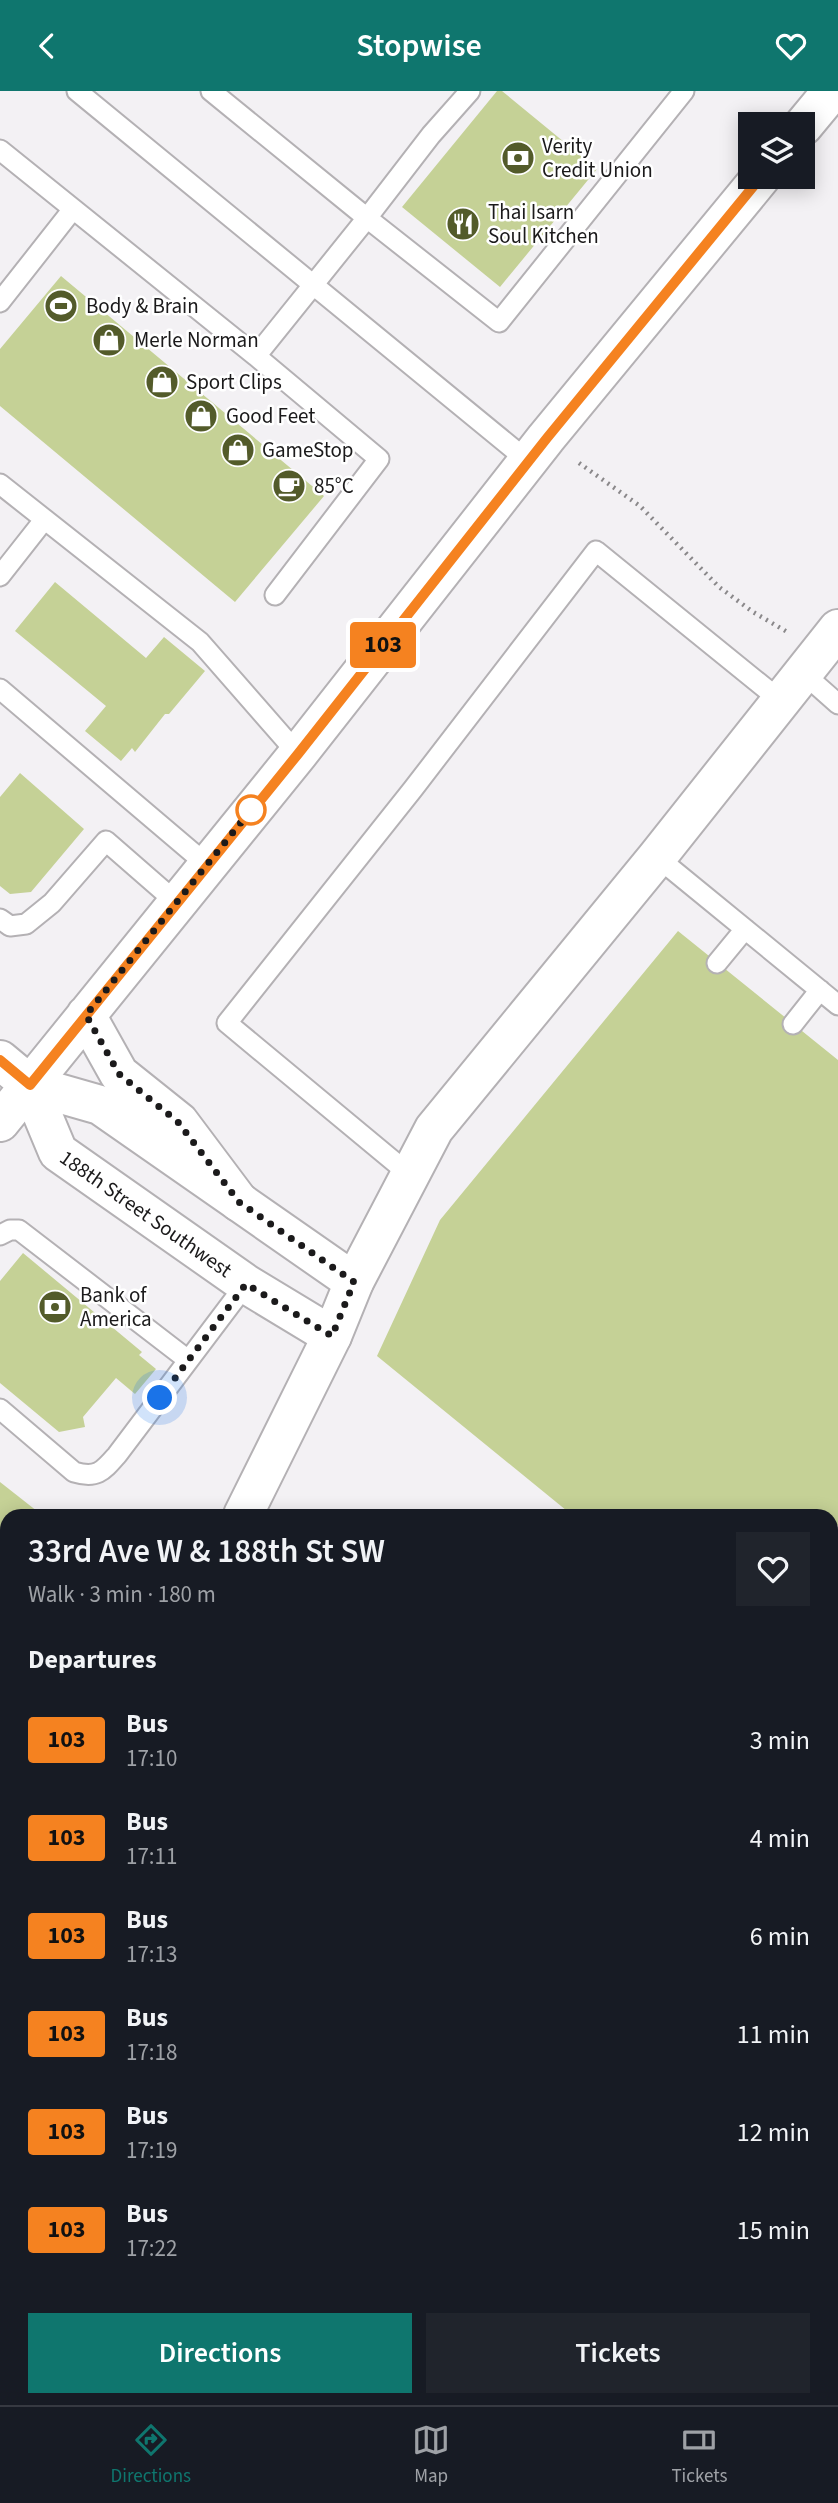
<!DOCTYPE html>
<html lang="en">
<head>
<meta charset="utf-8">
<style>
	body { margin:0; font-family:"Source Sans 3",sans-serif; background:#20242c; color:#f1f3f6; height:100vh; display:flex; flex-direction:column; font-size:26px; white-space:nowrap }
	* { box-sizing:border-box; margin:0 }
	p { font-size:23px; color:#9ea1a6 }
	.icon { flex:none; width:38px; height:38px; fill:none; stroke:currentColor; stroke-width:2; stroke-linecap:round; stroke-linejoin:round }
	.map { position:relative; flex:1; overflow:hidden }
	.side { position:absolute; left:0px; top:1418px; width:838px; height:898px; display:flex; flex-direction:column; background:#171b24; border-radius:21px 21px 0 0; box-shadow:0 4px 18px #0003 }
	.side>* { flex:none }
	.badge { padding:0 14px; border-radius:5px; font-size:24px; line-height:46px }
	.controls { position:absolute; left:738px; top:21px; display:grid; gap:14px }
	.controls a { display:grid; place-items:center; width:77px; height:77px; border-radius:0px; background:#171b24; box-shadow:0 4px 18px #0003; font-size:35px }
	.you { position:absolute; width:35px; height:35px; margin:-18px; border:5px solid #fff; border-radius:50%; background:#1a73e8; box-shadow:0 0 0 10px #1a73e833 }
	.map>.badge { position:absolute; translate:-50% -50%; box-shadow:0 0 0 4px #fff }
	h2 { padding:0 28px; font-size:26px; line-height:63px }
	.round { display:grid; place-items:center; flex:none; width:74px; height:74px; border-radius:0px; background:#20242c }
	.overview { display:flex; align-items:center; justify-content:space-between; height:119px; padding:0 28px }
	h1 { font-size:33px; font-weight:600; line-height:52px }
	.button { display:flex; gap:14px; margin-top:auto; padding:14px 28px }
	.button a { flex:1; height:80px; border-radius:0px; background:#0f766e; color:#fff; font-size:28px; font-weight:600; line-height:80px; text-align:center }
	.button a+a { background:#20242c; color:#f1f3f6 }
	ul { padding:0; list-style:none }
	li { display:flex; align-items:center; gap:21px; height:98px; padding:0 28px }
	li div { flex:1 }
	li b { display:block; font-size:26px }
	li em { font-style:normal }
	li .badge { min-width:77px; font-weight:700; text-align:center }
	header { display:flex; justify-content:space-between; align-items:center; height:91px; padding:0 28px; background:#0f766e; color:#fff; font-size:32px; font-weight:600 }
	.tab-bar { display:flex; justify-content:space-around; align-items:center; height:98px; border-top:2px solid #363941; background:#171b24; font-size:19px; color:#9ea1a6 }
	.tab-bar a { display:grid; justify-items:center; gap:4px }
	.tab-bar .on { color:#0f766e }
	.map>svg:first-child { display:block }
	.water { fill:#b590bf }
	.building { fill:#c5d196 }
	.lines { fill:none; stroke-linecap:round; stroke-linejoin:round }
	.lane-casing { stroke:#b4b1b4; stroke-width:23 }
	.street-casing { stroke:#b4b1b4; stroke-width:42 }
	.secondary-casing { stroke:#b4b1b4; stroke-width:42 }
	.path { stroke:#8a888a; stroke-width:4.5; stroke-dasharray:2 5; stroke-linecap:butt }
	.lane { stroke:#fff; stroke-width:19 }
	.street { stroke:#fff; stroke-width:38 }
	.secondary { stroke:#fff; stroke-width:38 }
	.line-casing { stroke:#fff; stroke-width:16 }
	.line { stroke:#f58220; stroke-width:10 }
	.walk { stroke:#1b1a1b; stroke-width:7; stroke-dasharray:0 12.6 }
	.stop-dot { fill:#fff; stroke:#f58220; stroke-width:3.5 }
	.labels { text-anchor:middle; stroke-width:5; stroke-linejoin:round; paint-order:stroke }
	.poi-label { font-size:21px; fill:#1b1a1b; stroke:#fff; text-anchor:start }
	.street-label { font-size:21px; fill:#1b1a1b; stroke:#fff }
</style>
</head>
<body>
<header><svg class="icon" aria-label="back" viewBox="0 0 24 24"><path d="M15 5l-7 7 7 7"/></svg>Stopwise<svg class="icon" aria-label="heart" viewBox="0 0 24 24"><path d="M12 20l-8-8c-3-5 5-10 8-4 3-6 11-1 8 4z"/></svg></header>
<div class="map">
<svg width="838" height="2314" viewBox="0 0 838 2314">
	<rect width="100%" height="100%" fill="#f3f1f4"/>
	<!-- water -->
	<path class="water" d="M 0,2100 L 7,2118 L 7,2303 L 0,2297 Z
		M 14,2308 L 166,2308 L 175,2314 L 21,2314 Z"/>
	<!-- building -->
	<path class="building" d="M 497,0 L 502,0 L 597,78 L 500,196 L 402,116 Z
		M 61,185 L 324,405 L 235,511 L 0,315 L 0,258 Z
		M 55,491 L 146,567 L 164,546 L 205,580 L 169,623 L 165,623 L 135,661 L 132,657 L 121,670 L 85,640 L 106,615 L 15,540 Z
		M 20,682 L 84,738 L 31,801 L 10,803 L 0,795 L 0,706 Z
		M 678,840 L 838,969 L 838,1434 L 831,1442 L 831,1424 L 572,1424 L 377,1265 L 440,1129 Z
		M 23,1162 L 142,1261 L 139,1264 L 156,1278 L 135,1303 L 116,1287 L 83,1326 L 85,1336 L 59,1341 L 0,1292 L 0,1190 Z
		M 0,1391 L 42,1424 L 7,1424 L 7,1541 L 0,1550 Z
		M 838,1910 L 838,1986 L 831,1972 L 831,1914 Z"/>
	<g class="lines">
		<defs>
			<path id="lane" d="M 77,0 L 528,370
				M 211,0 L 367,127 L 431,44 L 470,0
				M 0,59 L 256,265 L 367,127 L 499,231 L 684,0
				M 0,211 L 73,118
				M 256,265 L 379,368 L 275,504
				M 0,393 L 200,551 L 298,663
				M 0,485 L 44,429
				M 803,582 L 838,613
				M 0,598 L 206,773
				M 657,766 L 838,914
				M 0,828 L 10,835 L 26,833 L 52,812 L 106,750 L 176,811
				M 717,872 L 745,838
				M 793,933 L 820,899
				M 409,1083 L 227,932 L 413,698 L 596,460 L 781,610
				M 0,1144 L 10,1139 L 19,1139 L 188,1269
				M 0,1318 L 74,1381 C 97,1388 103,1380 117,1364 L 246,1193
				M 831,1516 L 838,1508
				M 0,1591 L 7,1596
				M 831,2121 L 831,2124"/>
			<g id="street">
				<path id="s1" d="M 30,994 L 58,1061 L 246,1193 L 332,1245"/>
				<path d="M 30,994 L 100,1014 L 354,1191"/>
				<path d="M 243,1424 L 332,1245 L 354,1191 L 434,1038 L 657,766 L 838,538"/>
				<path d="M 371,2308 L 414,2314 L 469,2308"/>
				<path d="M 779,2308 L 786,2314"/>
			</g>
			<path id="secondary" d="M 803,35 L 832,0
				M 86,924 L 119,983 L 179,1031 L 239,1111
				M 0,969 L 30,994
				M 0,1031 L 298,663 L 546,347 L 761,86"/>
		</defs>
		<!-- lane casing -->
		<use href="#lane" class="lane-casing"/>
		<!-- street casing -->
		<use href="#street" class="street-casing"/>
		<!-- secondary casing -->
		<use href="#secondary" class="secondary-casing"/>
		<!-- path -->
		<path class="path" d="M 579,372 L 640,415 L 719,496 L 753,521 L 789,542
			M 831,1646 L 836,1655
			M 831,1849 L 838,1850"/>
		<!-- lane -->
		<use href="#lane" class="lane"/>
		<!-- street -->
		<use href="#street" class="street"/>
		<!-- secondary -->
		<use href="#secondary" class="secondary"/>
	</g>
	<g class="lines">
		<defs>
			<path id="line" d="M 0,969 L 30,994 L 298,663 L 547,347 L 761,86"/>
		</defs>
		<!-- line casing -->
		<use href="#line" class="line-casing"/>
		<!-- line -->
		<use href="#line" class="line"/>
		<!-- walk -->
		<path class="walk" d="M 160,1307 L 246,1193 L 332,1245 L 354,1191 L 239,1111 L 178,1031 L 119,983 L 86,924 L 251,719"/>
	</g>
	<!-- icons -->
	<defs>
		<symbol id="bank-disc" viewBox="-11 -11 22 22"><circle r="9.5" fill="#535b2a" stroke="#fff"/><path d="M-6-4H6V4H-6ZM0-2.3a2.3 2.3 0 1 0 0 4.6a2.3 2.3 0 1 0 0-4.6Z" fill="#fff"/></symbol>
		<symbol id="restaurant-disc" viewBox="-11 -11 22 22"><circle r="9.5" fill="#535b2a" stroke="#fff"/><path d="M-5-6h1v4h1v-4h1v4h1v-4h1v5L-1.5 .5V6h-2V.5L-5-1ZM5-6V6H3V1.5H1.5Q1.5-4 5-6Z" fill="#fff"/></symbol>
		<symbol id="stadium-disc" viewBox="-11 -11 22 22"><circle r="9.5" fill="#535b2a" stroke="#fff"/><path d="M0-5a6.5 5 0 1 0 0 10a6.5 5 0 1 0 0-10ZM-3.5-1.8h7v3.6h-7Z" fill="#fff"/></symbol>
		<symbol id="shop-disc" viewBox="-11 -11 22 22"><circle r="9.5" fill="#535b2a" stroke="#fff"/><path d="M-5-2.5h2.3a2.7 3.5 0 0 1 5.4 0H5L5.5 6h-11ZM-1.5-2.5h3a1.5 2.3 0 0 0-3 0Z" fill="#fff"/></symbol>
		<symbol id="cafe-disc" viewBox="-11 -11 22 22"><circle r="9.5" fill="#535b2a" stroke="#fff"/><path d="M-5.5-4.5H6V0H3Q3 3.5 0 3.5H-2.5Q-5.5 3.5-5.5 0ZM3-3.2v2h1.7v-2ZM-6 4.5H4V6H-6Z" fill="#fff"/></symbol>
	</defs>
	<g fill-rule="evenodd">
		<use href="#bank-disc" x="499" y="48" width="38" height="38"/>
		<use href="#restaurant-disc" x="444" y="114" width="38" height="38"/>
		<use href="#stadium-disc" x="42" y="196" width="38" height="38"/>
		<use href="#shop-disc" x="90" y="230" width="38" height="38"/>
		<use href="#shop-disc" x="143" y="272" width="38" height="38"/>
		<use href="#shop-disc" x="182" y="306" width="38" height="38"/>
		<use href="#shop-disc" x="219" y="340" width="38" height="38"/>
		<use href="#cafe-disc" x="270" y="376" width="38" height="38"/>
		<use href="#bank-disc" x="36" y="1197" width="38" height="38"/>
	</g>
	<!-- markers -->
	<circle class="stop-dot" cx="251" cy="719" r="14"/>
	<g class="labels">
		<!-- poi labels -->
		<g class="poi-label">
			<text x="542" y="62">Verity<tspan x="542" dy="24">Credit Union</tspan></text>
			<text x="488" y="128">Thai Isarn<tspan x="488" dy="24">Soul Kitchen</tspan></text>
			<text x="86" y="222">Body &amp; Brain</text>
			<text x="134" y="256">Merle Norman</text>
			<text x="186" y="298">Sport Clips</text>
			<text x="226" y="332">Good Feet</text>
			<text x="262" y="366">GameStop</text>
			<text x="314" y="402">85°C</text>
			<text x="80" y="1211">Bank of<tspan x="80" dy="24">America</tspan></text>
		</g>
		<!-- street labels -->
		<g class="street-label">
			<text dy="7" stroke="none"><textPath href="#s1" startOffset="180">188th Street Southwest</textPath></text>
		</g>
	</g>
</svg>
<div class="controls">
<a><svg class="icon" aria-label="layers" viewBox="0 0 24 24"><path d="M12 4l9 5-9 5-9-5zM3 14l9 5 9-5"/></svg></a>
</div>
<div class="you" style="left:160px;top:1307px"></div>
<b class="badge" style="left:383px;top:554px;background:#f58220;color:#111">103</b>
<section class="side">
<div class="overview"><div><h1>33rd Ave W &amp; 188th St SW</h1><p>Walk · 3 min · 180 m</p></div><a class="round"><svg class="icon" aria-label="heart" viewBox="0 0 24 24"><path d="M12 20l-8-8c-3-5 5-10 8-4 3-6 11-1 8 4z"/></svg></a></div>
<h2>Departures</h2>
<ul>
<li><span class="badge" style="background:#f58220;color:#111">103</span><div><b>Bus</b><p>17:10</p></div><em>3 min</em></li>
<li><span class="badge" style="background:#f58220;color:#111">103</span><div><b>Bus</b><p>17:11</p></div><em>4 min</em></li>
<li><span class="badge" style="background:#f58220;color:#111">103</span><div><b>Bus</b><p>17:13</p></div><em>6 min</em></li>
<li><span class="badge" style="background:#f58220;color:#111">103</span><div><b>Bus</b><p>17:18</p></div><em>11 min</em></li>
<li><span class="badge" style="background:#f58220;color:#111">103</span><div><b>Bus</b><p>17:19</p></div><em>12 min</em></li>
<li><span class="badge" style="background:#f58220;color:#111">103</span><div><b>Bus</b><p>17:22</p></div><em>15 min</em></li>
</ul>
<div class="button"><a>Directions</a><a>Tickets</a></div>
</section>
</div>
<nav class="tab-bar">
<a class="on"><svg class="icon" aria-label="directions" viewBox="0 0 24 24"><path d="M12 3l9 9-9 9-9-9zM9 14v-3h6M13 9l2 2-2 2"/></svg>Directions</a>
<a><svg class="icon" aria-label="map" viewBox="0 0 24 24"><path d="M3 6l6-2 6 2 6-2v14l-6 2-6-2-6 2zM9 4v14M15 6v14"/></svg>Map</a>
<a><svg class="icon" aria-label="tickets" viewBox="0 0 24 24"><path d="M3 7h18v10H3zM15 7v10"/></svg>Tickets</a>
</nav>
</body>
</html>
